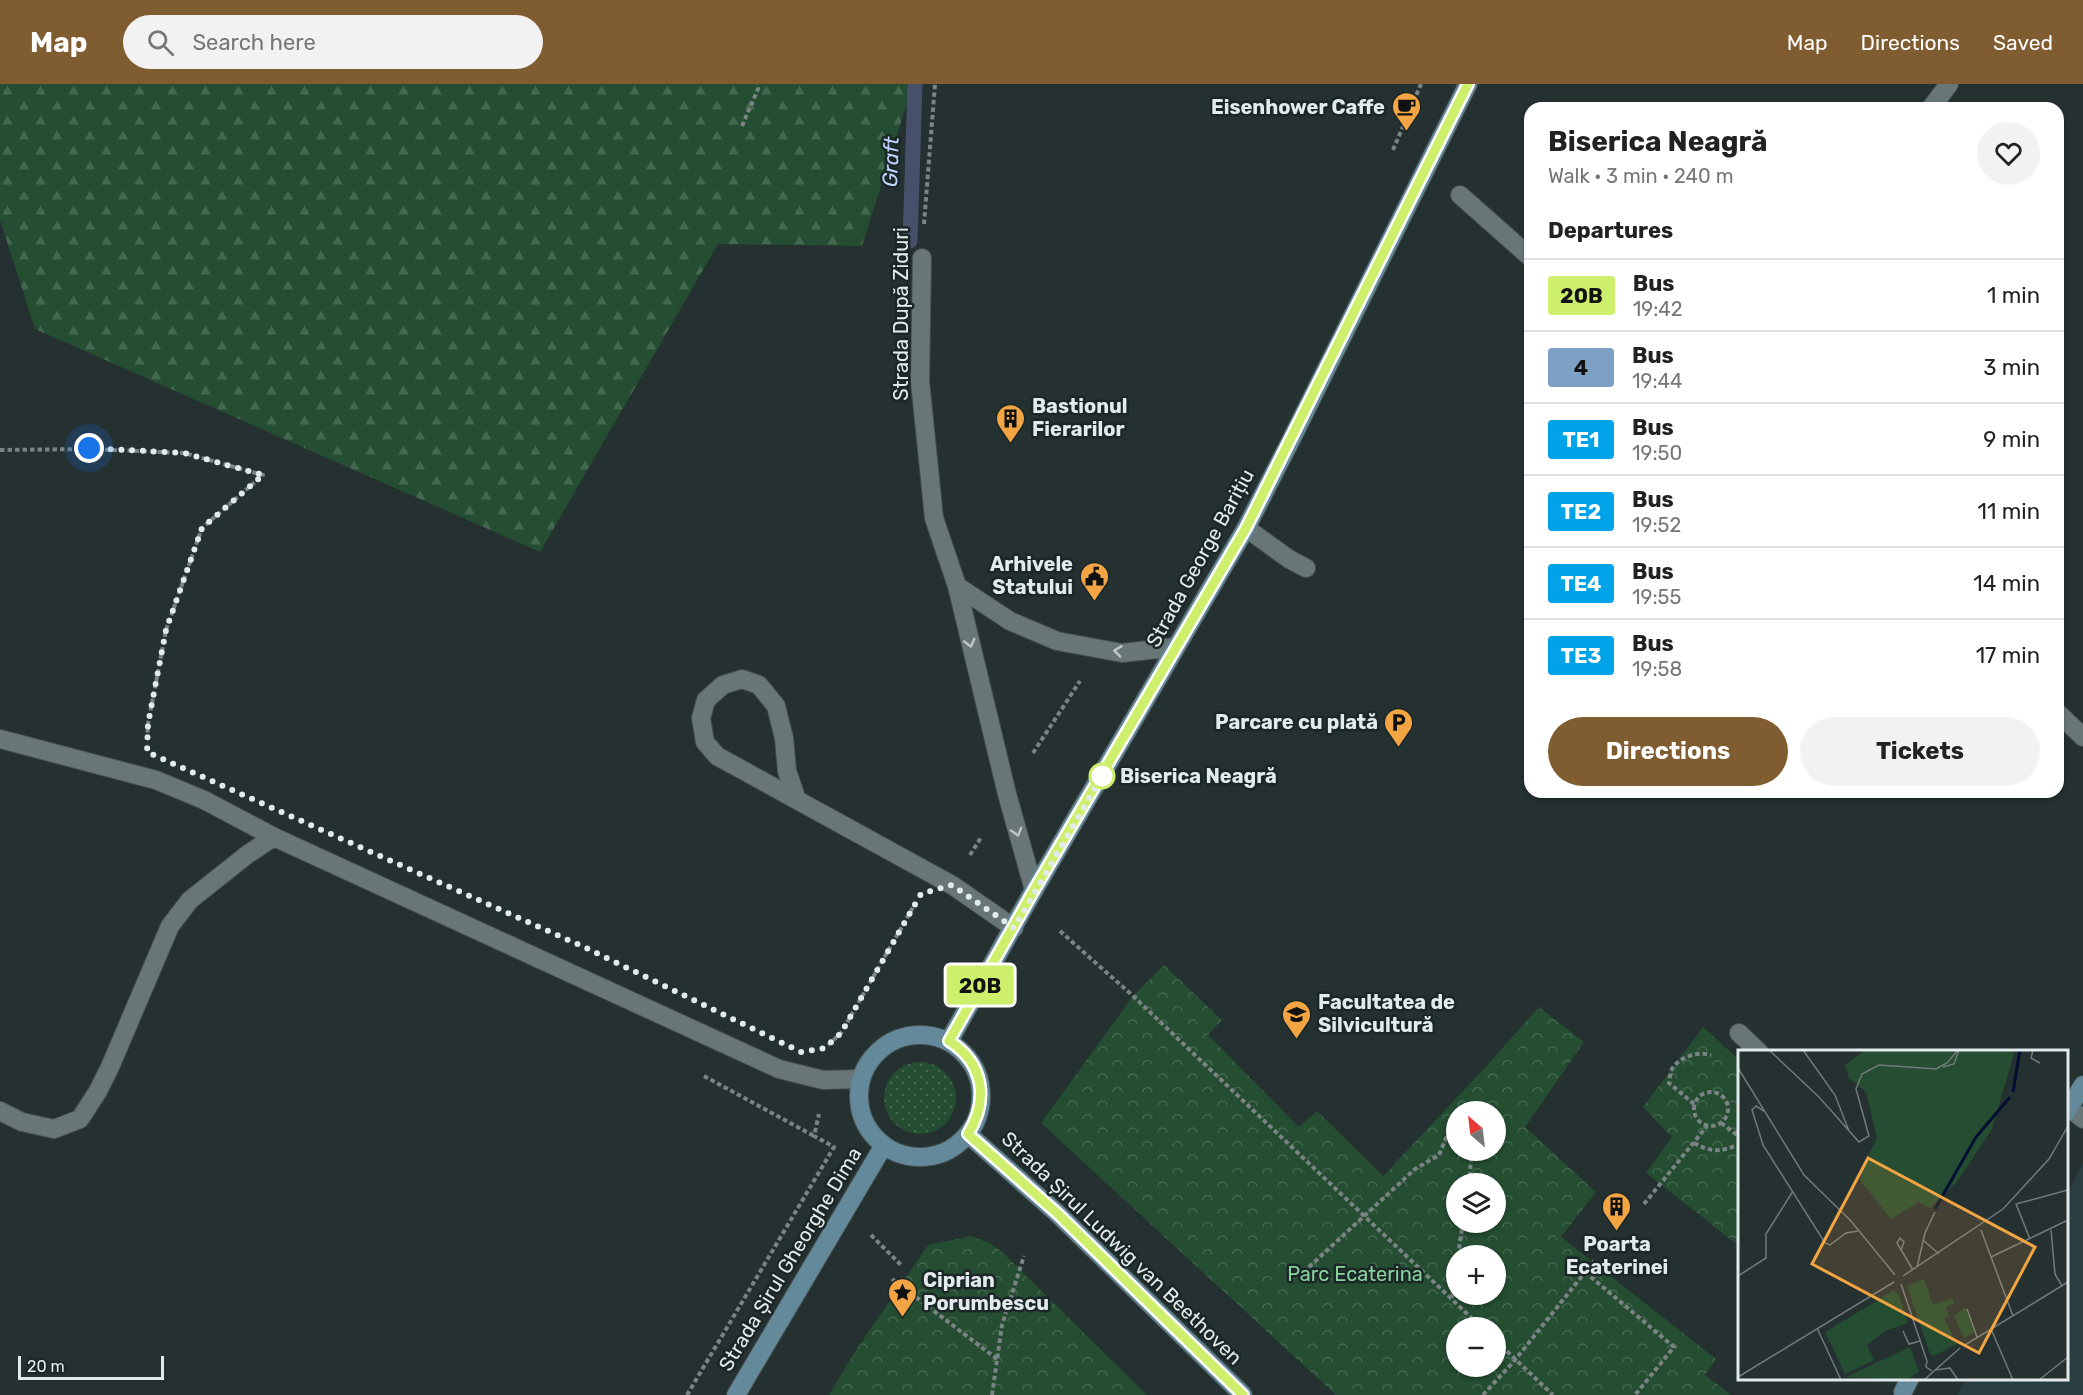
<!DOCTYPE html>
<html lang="en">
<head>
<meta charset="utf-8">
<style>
	body { margin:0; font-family:Rubik,sans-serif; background:#f2f2f2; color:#222; height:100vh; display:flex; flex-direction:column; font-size:22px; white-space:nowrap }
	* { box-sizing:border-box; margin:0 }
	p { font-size:20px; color:#767676 }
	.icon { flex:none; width:33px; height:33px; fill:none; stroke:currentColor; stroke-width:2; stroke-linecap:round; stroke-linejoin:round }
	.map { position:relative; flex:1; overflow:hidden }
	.drawer { position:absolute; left:1524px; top:18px; width:540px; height:696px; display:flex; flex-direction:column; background:#fff; border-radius:18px; box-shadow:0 2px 4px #0004 }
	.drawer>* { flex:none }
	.badge { padding:0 12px; border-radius:4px; font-size:21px; line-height:39px }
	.needle { width:39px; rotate:332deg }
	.tools { position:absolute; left:1446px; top:1017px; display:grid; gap:12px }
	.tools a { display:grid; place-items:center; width:60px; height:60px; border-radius:50%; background:#fff; box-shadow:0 2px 4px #0004; font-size:30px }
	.scale { position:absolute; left:18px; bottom:15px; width:146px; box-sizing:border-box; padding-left:6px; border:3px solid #e3eaeb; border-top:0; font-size:16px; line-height:21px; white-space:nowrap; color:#e3eaeb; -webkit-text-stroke:4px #1b2627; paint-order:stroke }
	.you { position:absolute; width:30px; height:30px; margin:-15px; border:4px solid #fff; border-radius:50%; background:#1a73e8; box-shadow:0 0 0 9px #1a73e833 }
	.map>.badge { position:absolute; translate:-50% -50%; box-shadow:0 0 0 3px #fff }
	h2 { padding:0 24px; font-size:22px; line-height:54px }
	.round { display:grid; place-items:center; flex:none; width:63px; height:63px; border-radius:32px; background:#f2f2f2 }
	.overview { display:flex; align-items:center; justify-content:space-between; height:102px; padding:0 24px }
	h1 { font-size:28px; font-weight:700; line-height:45px }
	.primary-button { display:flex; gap:12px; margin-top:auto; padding:12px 24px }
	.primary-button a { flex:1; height:69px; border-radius:36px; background:#805d30; color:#fff; font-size:24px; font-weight:700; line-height:69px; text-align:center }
	.primary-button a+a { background:#f2f2f2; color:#222 }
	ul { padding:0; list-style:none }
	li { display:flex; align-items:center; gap:18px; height:72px; padding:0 24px; border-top:2px solid #e0e0e0 }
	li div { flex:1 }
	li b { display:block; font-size:22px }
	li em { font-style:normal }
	li .badge { min-width:66px; font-weight:700; text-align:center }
	header { display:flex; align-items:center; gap:36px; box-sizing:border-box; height:84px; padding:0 30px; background:#805d30; color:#fff }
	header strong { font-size:28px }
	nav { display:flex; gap:33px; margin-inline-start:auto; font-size:21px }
	.search { width:420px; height:54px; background:#f2f2f2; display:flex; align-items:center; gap:15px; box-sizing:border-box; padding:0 21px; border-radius:33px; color:#767676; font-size:22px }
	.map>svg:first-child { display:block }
	.built { fill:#2a3d40 }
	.grass { fill:url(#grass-dots) }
	.forest { fill:url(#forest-firs) }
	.park { fill:url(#park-crowns); fill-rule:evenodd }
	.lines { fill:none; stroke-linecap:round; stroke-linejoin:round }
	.stream { stroke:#46506a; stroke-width:15 }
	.lane-casing { stroke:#454f50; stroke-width:20 }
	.street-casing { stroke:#454f50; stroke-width:20 }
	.secondary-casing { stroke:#454f50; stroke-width:20 }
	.path { stroke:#7b8485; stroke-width:4; stroke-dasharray:4.5 3; stroke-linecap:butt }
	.lane { stroke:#697678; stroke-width:18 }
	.street { stroke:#697678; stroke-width:18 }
	.secondary { stroke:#64899a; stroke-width:18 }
	.oneway { stroke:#bec7c8 }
	.line-casing { stroke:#fff; stroke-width:14 }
	.line { stroke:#ceef6c; stroke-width:9 }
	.walk { stroke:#e3eaeb; stroke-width:6; stroke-dasharray:0 10.8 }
	.stop-dot { fill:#fff; stroke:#ceef6c; stroke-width:3 }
	.labels { text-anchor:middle; stroke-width:5; stroke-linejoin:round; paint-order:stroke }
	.poi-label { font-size:20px; font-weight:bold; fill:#e3eaeb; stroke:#1b2627; text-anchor:end }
	.street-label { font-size:20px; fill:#e3eaeb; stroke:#1b2627 }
	.stop-label { font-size:20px; font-weight:bold; fill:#e3eaeb; stroke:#1b2627; text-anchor:start }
	.park-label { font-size:20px; fill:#89d39e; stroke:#1b2627 }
	.water-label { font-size:21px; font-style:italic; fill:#bdd3fe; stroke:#1b2627 }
	.inset-river { fill:none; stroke:#020e33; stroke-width:3 }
	.inset-road { fill:none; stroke:#717a7b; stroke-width:1.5 }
	.view { fill:#f2a542; fill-opacity:0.15; stroke:#f2a542; stroke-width:3 }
	.inset-edge { fill:none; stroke:#e3eaeb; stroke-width:3 }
</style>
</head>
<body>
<header>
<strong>Map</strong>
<div class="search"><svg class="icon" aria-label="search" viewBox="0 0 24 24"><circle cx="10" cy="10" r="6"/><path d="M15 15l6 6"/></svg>Search here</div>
<nav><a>Map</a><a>Directions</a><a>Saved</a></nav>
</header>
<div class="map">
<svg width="2083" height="1311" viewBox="0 0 2083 1311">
	<defs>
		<pattern id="grass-dots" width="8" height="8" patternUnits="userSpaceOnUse" patternTransform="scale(1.5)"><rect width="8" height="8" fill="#244d31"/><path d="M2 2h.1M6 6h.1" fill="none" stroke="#44674f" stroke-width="1.8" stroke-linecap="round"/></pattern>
		<pattern id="forest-firs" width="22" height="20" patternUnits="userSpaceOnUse" patternTransform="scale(1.5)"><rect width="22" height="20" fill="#244d31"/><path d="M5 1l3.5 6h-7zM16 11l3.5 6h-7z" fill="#44674f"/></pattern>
		<pattern id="park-crowns" width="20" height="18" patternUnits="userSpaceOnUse" patternTransform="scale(1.5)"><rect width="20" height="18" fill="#244d31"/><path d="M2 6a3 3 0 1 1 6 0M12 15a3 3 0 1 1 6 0" fill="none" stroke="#44674f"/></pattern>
	</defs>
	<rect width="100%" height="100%" fill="#253031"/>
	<!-- built -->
	<path class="built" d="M 2083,1079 L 2083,1311 L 1957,1311 L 1966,1295 L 2066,1294 L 2067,1109 Z"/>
	<!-- grass -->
	<path class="grass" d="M884 1014a36 36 0 1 1 72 0a36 36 0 1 1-72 0Z"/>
	<!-- forest -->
	<path class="forest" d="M 0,0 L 913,0 L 862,162 L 718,160 L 540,468 L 35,245 L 0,136 Z"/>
	<!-- park -->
	<path class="park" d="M 1164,881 L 1222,936 L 1208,951 L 1299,1043 L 1317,1027 L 1383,1092 L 1481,988 L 1539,923 L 1584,958 L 1525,1043 L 1596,1108 L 1561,1153 L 1716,1275 L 1705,1291 L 1731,1311 L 1336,1311 L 1041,1039 L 1133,912 ZM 1456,1028 L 1496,1028 L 1496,1066 L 1456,1066 ZM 1456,1100 L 1496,1100 L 1496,1138 L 1456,1138 ZM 1456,1172 L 1496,1172 L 1496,1210 L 1456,1210 ZM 1456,1244 L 1496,1244 L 1496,1282 L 1456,1282 Z
		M 1703,943 L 1739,976 L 1739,1162 L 1646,1089 L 1672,1053 L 1643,1023 Z
		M 971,1152 L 990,1159 L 1003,1169 L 1147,1311 L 829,1311 L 854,1269 L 928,1161 Z"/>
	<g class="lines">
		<!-- stream -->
		<path class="stream" d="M 910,157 L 915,0"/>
		<defs>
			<path id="lane" d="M 922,174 L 920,297 L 934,434 L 957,502 L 1007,710 L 1034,806
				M 1246,444 L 1289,475 L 1306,484
				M 957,502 L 1010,537 L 1057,557 L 1122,569 L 1176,563
				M 797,716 L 787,687 L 784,654 L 776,622 L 759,601 L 742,595 L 723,601 L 706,616 L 701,634 L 705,658 L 717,672 L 797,716 L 952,801 L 1014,844
				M 1739,949 L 1759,968"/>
			<path id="street" d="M 1931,24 L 1949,0
				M 1460,111 L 1530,173
				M 2058,629 L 2083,653
				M 0,655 L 156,696 L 204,716 L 274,753 L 779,985 L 823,996 L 861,995
				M 2069,1024 L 2083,1035
				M 0,1027 L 22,1038 L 54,1045 L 80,1035 L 98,1007 L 110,983 L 170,842 L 190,816 L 248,770 L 274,753"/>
			<path id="secondary" d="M859 1012a61 61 0 1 1 122 0a61 61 0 1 1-122 0Z
				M 949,957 L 1034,806 L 1246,444 L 1290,358 L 1468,0
				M 2066,1028 L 2083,1001
				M 968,1050 L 1058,1130 L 1243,1311
				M 1903,1308 L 1910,1294
				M 736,1311 L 884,1061"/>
		</defs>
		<!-- lane casing -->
		<use href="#lane" class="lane-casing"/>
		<!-- street casing -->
		<use href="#street" class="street-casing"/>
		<!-- secondary casing -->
		<use href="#secondary" class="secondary-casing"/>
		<!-- path -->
		<path class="path" d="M 742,42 L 758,5 L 757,0
			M 1393,66 L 1421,0
			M 924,140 L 935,0
			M 0,366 L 89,365 L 184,369 L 263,391 L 202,444 L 166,546 L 148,640 L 147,658
			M 1033,669 L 1080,597
			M 970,771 L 982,752
			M 1060,847 L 1133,912 L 1482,1244
			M 828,961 L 841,949 L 915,820
			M 704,992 L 814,1052
			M1694 1025a17 17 0 1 1 34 0a17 17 0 1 1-34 0Z
			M 1694,1020 L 1669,999 C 1670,995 1670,989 1672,985 C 1679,973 1698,967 1711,971
			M 1721,1039 L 1740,1053
			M 1694,1059 C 1713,1069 1720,1068 1740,1060
			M 1468,1066 L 1471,1076 L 1469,1100
			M 1644,1120 L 1707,1042
			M 871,1151 L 901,1181
			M 1458,1172 L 1463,1138
			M 1309,1183 L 1415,1085 L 1439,1071 L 1446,1054 L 1454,1052 L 1456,1054
			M 1585,1188 L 1674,1263 L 1635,1311
			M 892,1195 L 997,1275
			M 1452,1214 L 1456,1182
			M 1496,1257 L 1553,1311
			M 687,1311 L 834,1063 L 814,1052 L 819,1030
			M 992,1311 L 1002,1241 L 1024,1172
			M 1483,1311 L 1515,1276 L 1594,1177"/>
		<!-- lane -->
		<use href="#lane" class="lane"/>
		<!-- street -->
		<use href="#street" class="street"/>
		<!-- secondary -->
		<use href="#secondary" class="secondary"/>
	</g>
	<!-- one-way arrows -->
	<defs><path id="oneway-chevron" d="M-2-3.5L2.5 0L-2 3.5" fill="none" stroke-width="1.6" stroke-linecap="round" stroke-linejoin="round" transform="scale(1.5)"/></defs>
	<g class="oneway">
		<use href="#oneway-chevron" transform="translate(970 559) rotate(76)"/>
		<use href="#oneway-chevron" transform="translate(1118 567) rotate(-173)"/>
		<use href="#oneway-chevron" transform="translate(1017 748) rotate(74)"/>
	</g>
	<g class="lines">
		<defs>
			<path id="line" d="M 1243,1311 L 1058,1130 L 968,1050 C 989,1016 984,979 949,957 L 1034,806 L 1246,444 L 1468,0"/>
		</defs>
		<!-- line casing -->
		<use href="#line" class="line-casing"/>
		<!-- line -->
		<use href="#line" class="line"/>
		<!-- walk -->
		<path class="walk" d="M 89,364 L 184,369 L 263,391 L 202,444 L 166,546 L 148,640 L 147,668 L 584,863 L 801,968 L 825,964 L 841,949 L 921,810 L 952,801 L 1014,844 L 1106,685 L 1102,692"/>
	</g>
	<!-- icons -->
	<defs>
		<symbol id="cafe-pin" viewBox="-11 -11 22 30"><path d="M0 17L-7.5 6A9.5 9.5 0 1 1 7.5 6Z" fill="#f2a542" stroke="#1b2627"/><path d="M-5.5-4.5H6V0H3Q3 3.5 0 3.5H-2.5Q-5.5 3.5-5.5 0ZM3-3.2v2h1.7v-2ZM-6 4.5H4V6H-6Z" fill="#111"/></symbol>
		<symbol id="building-pin" viewBox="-11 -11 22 30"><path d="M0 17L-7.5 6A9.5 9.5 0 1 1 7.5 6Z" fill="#f2a542" stroke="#1b2627"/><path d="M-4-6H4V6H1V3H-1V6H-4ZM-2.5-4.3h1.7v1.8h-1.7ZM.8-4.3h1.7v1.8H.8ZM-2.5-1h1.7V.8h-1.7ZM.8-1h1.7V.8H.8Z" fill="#111"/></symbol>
		<symbol id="civic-pin" viewBox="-11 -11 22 30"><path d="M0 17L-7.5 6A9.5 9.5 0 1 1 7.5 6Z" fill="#f2a542" stroke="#1b2627"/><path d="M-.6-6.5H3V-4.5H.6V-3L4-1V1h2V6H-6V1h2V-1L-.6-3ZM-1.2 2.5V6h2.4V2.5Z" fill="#111"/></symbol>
		<symbol id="parking-pin" viewBox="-11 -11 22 30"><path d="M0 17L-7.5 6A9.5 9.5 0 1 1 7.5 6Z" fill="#f2a542" stroke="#1b2627"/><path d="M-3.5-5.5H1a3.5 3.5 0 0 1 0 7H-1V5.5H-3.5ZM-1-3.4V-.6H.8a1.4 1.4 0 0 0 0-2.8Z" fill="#111"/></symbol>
		<symbol id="university-pin" viewBox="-11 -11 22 30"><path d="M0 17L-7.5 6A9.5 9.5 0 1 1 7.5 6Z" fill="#f2a542" stroke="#1b2627"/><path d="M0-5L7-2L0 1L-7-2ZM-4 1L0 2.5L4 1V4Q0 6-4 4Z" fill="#111"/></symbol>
		<symbol id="sight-pin" viewBox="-11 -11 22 30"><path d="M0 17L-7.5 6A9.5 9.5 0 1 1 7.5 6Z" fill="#f2a542" stroke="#1b2627"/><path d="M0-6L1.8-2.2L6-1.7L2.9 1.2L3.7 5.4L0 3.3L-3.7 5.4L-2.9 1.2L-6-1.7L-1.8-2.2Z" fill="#111"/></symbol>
	</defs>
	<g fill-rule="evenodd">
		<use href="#cafe-pin" x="1390" y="6" width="33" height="45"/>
		<use href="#building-pin" x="994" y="318" width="33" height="45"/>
		<use href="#civic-pin" x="1078" y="476" width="33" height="45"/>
		<use href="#parking-pin" x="1382" y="622" width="33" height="45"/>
		<use href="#university-pin" x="1280" y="914" width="33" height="45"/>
		<use href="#building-pin" x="1600" y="1106" width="33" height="45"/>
		<use href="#sight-pin" x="886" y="1192" width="33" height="45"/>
	</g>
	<!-- markers -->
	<circle class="stop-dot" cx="1102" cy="692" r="12"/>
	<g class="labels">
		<!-- poi labels -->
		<g class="poi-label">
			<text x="1385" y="30">Eisenhower Caffe</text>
			<text x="1032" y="329" text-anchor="start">Bastionul<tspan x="1032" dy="23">Fierarilor</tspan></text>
			<text x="1073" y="487">Arhivele<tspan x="1073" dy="23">Statului</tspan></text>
			<text x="1378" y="645">Parcare cu plată</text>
			<text x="1318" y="925" text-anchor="start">Facultatea de<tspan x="1318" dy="23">Silvicultură</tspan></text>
			<text x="1617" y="1167" text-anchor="middle">Poarta<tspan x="1617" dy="23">Ecaterinei</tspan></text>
			<text x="923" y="1203" text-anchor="start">Ciprian<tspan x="923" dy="23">Porumbescu</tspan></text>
		</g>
		<!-- street labels -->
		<g class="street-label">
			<text transform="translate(901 230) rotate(-90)" y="7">Strada După Ziduri</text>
			<text transform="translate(1200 474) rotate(-61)" y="7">Strada George Barițiu</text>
			<text transform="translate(1122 1164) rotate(44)" y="7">Strada Șirul Ludwig van Beethoven</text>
			<text transform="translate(790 1175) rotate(-59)" y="7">Strada Șirul Gheorghe Dima</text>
		</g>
		<!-- stop labels -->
		<g class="stop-label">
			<text x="1120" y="699">Biserica Neagră</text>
		</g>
		<!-- park labels -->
		<g class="park-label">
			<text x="1355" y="1197">Parc Ecaterina</text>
		</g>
		<!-- water labels -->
		<g class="water-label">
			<text transform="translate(891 78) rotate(-88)" y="7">Graft</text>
		</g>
	</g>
	<!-- overview -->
	<g transform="translate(1738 966)">
		<rect width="330" height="330" fill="#253031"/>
		<path d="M 127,0 L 277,0 L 254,79 L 219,132 L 192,158 L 181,152 L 153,169 L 122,130 L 125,115 L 139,88 L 128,42 L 111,28 L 107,15 Z" fill="#244d31"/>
		<path d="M 186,229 L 195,255 L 214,248 L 216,253 L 208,257 L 211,266 L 206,268 L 219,294 L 196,306 L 192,304 L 169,236 ZM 155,241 L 161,245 L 170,273 L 147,281 L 129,295 L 136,310 L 107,324 L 87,282 ZM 227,257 L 236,282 L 226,288 L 216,266 Z" fill="#244d31"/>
		<path d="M 172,297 L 181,321 L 170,330 L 108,327 Z" fill="#244d31"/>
		<path class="inset-river" d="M 275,42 L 282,0M 197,159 L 238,87 L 272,47"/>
		<path class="inset-road" d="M 31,0 L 81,47 L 121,92 L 131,86 L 118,39 L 124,24 L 141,15 L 198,19 L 209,13 L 220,0M 65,0 L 97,45 L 111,81M 295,0 L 293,8 L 302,13M 205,17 L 216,14 L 221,0M 0,18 L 66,125 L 113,171 L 157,225M 26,61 L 18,56 L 14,60 L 25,95 L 87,193 L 92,195 L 108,183 L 120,181M 243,180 L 275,266M 313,180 L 317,224 L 324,236M 292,189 L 278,154 L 330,140M 185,190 L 201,204M 163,200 L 166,192 L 162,188 L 159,193 L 175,220M 253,207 L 330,170M 179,217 L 187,183 L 197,162M 0,226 L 28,208 L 28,184 L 55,141M 165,226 L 265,159 L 311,109 L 330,76M 163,234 L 189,311 L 188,317 L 194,321M 229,259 L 239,287M 79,278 L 103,330M 253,279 L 275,330M 165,281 L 171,294 L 182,291M 227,295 L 330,232M 197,320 L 212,318 L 220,330M 0,327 L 156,232M 186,330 L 222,298M 301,330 L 330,307"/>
		<path class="view" d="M 130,108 L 297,197 L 241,303 L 74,214 Z"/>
		<rect width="330" height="330" class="inset-edge"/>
	</g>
</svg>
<div class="tools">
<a><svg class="needle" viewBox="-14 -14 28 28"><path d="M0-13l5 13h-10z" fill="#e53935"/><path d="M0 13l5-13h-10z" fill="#767676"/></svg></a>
<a><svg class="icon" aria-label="layers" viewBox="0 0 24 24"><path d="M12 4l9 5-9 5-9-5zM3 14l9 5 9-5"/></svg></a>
<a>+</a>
<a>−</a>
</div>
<div class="scale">20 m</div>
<div class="you" style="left:89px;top:364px"></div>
<b class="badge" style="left:980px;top:901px;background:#ceef6c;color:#111">20B</b>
<section class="drawer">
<div class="overview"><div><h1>Biserica Neagră</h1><p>Walk · 3 min · 240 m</p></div><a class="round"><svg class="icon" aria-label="heart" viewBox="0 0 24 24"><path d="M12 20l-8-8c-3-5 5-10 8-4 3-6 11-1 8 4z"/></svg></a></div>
<h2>Departures</h2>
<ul>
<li><span class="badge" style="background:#ceef6c;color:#111">20B</span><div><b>Bus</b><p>19:42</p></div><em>1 min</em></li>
<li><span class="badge" style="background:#7da1c5;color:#111">4</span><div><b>Bus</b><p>19:44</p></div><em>3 min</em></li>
<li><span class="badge" style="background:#00a3e8;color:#fff">TE1</span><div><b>Bus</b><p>19:50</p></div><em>9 min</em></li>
<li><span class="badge" style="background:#00a3e8;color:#fff">TE2</span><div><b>Bus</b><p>19:52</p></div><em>11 min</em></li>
<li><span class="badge" style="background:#00a3e8;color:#fff">TE4</span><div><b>Bus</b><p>19:55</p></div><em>14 min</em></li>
<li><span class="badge" style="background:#00a3e8;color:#fff">TE3</span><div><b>Bus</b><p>19:58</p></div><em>17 min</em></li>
</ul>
<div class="primary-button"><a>Directions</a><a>Tickets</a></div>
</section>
</div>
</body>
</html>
